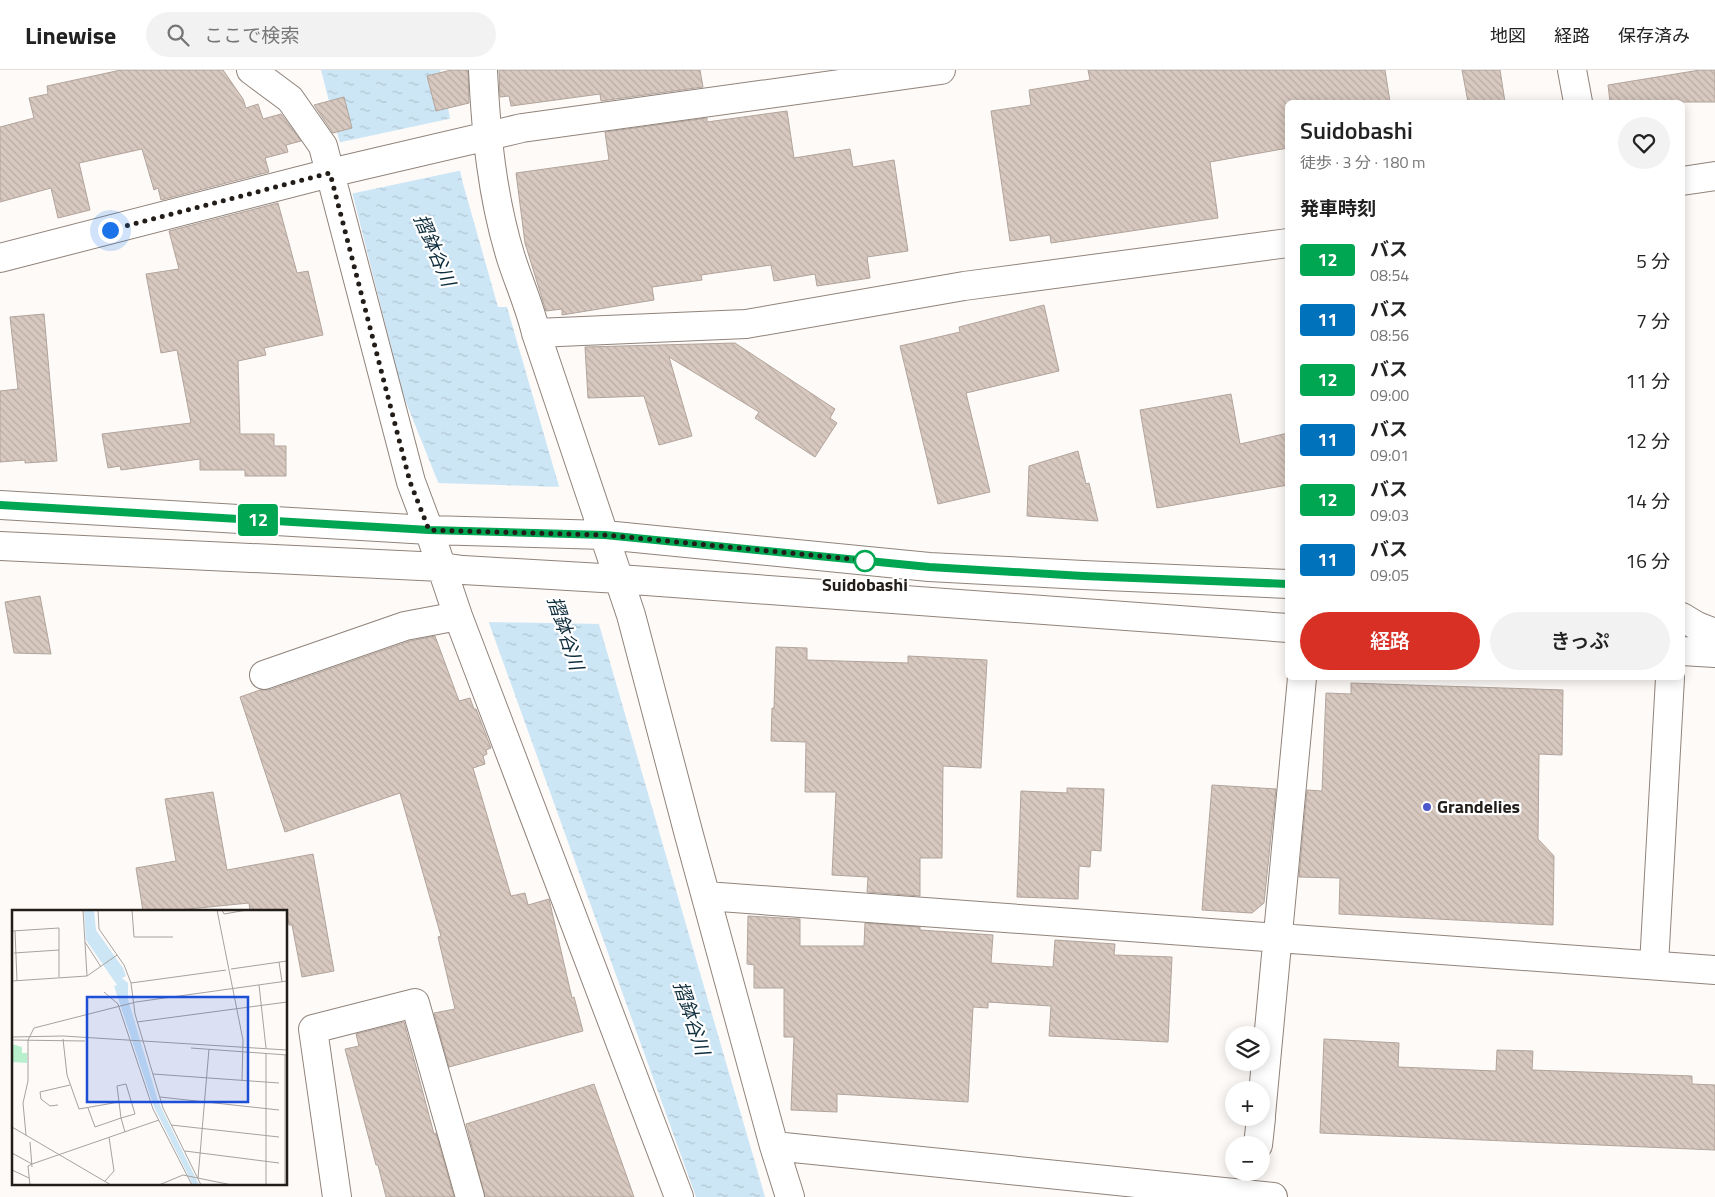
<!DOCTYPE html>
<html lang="ja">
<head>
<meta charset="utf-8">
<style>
	body { margin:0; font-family:"Titillium Web","Noto Sans JP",sans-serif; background:#f2f2f2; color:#222; height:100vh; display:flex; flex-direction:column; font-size:19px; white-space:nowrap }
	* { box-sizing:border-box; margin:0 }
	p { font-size:16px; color:#767676 }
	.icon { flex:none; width:28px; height:28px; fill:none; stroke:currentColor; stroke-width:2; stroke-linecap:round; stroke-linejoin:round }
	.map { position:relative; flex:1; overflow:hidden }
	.drawer { position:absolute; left:1285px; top:30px; width:400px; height:580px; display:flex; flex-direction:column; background:#fff; border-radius:8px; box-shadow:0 2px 12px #0003 }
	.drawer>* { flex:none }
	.badge { padding:0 10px; border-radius:4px; font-size:18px; line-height:32px }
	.tools { position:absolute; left:1225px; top:956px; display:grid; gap:10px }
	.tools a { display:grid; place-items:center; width:45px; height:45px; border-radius:50%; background:#fff; box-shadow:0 2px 12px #0003; font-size:25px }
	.you { position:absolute; width:25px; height:25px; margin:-12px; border:4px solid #fff; border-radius:50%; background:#1a73e8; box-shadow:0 0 0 8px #1a73e833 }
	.map>.badge { position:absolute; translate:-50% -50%; box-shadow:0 0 0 2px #fff }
	h2 { padding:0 15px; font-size:19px; line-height:45px }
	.round { display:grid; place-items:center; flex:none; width:52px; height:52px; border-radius:26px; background:#f2f2f2 }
	.summary { display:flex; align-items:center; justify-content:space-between; height:85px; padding:0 15px }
	h1 { font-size:24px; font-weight:600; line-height:38px }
	.cta { display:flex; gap:10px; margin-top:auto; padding:10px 15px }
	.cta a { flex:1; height:58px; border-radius:30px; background:#d93025; color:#fff; font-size:20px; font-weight:600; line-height:58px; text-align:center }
	.cta a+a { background:#f2f2f2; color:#222 }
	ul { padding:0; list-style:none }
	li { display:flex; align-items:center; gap:15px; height:60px; padding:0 15px }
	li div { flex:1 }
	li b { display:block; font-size:19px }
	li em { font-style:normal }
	li .badge { min-width:55px; font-weight:700; text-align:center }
	header { display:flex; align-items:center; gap:30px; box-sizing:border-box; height:70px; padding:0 25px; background:#fff; border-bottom:1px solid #e0e0e0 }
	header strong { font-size:24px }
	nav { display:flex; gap:28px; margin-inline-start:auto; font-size:18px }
	.search { width:350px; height:45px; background:#f2f2f2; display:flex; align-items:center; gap:12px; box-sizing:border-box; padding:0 18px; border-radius:28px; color:#767676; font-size:19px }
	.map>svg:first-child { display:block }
	.water { fill:url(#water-ripples) }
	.pier { fill:#fdfaf8 }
	.building { fill:url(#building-back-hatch); stroke:#b2a49b }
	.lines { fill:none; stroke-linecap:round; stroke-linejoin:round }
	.minor-casing { stroke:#90837a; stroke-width:30 }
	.minor { stroke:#fff; stroke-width:28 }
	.line-casing { stroke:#fff; stroke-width:11 }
	.line { stroke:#00a651; stroke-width:8 }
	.walk { stroke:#221d19; stroke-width:5; stroke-dasharray:0 9 }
	.stop-dot { fill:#fff; stroke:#00a651; stroke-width:2.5 }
	.poi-dot { fill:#4c57cc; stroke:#fff; stroke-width:2 }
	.labels { text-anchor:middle; stroke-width:4.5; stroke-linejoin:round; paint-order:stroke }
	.stop-label { font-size:18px; font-weight:bold; fill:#221d19; stroke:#fff }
	.poi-label { font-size:18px; font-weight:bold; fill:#221d19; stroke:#fff; text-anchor:start }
	.water-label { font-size:19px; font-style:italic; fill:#0e2d3d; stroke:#fff }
	.inset-road { fill:none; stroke:#a5a29f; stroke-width:1 }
	.view { fill:#1d4ed8; fill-opacity:0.15; stroke:#1d4ed8; stroke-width:2.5 }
	.inset-edge { fill:none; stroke:#221d19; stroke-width:2.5 }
</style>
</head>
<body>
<header>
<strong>Linewise</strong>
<div class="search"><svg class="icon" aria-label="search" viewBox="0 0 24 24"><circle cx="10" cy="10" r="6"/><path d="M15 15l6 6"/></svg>ここで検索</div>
<nav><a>地図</a><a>経路</a><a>保存済み</a></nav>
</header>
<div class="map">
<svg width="1715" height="1127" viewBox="0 0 1715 1127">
	<defs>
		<pattern id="water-ripples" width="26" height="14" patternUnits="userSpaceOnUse" patternTransform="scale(1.25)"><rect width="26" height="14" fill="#cde6f6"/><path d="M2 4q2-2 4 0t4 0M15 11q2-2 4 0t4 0" fill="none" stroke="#b0c5d2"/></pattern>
		<pattern id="building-back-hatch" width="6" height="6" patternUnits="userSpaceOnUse" patternTransform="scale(1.25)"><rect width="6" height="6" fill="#d8c9c0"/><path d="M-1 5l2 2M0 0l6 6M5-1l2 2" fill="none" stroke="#b9aca4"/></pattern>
	</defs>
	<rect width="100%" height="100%" fill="#fdfaf8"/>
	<!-- water -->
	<path class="water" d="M 321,0 L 440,0 L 441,3 L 427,6 L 436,41 L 448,38 L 462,110 L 498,237 L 507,237 L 765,1127 L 696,1127 L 440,417 L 385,280 L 391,277 L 337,62 L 352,58 L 329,31 Z"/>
	<!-- pier -->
	<path class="pier" d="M 453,48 L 463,100 L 350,124 L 337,73 Z
		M 436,413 L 563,417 L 602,554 L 487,552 Z"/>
	<!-- building -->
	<path class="building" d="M 121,0 L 223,0 L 243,29 L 246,38 L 258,34 L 263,49 L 281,44 L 301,71 L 286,75 L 288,82 L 265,88 L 269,102 L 161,130 L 158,118 L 154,120 L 142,79 L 79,93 L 90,140 L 58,148 L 51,118 L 0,132 L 0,57 L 34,48 L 29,28 L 48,24 L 47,16 Z
		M 451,0 L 468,0 L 469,33 L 436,41 L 427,6 Z
		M 499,0 L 700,0 L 703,17 L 601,31 L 600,24 L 511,36 L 509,26 L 500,27 Z
		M 1088,0 L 1385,0 L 1390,32 L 1288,32 L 1288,78 L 1210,92 L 1218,148 L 1051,173 L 1050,165 L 1010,171 L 991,41 L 1031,35 L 1029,20 L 1090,10 Z
		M 1462,0 L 1500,0 L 1505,32 L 1468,32 Z
		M 1700,0 L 1715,0 L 1715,32 L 1610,32 L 1608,15 Z
		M 344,27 L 352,58 L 333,63 L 314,35 Z
		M 787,41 L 794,88 L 850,79 L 853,97 L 894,90 L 908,181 L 867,187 L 870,208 L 817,216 L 815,204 L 774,211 L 771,195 L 701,205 L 702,210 L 652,217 L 654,230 L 562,245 L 562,239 L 546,241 L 525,173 L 516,103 L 609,90 L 605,62 L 707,48 L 707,52 Z
		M 278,133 L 297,203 L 308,201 L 323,265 L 264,278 L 266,285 L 238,291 L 240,364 L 274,364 L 274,376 L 286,376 L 286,406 L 245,406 L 245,400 L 200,400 L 200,389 L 121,400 L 120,396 L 108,398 L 102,364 L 191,353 L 177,280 L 161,283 L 146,204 L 179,199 L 169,161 Z
		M 1044,235 L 1059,301 L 966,323 L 990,422 L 938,434 L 900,276 L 960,262 L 959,257 Z
		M 44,244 L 57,391 L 25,393 L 25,390 L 0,392 L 0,321 L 18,319 L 10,247 Z
		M 735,273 L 835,339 L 830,348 L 837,353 L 815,387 L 755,348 L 759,342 L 669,287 L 692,366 L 659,375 L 644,326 L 588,328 L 585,277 Z
		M 1231,324 L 1240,374 L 1288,363 L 1288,415 L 1157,438 L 1140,340 Z
		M 1078,381 L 1086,414 L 1089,413 L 1098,451 L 1027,446 L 1029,396 Z
		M 40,526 L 51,584 L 14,583 L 5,532 Z
		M 435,566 L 459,631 L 470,628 L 474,639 L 476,639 L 491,678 L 486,680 L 487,684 L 483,686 L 485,694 L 473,698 L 511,826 L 525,823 L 528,835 L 549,829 L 572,928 L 574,927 L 583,961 L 449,997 L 434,943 L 455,939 L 438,867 L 441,866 L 400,723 L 285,762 L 240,627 L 260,620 L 269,620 L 410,571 Z
		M 776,577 L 807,578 L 807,590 L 908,593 L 908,586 L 987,590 L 981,698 L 943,696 L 942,788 L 920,788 L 920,826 L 867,822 L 868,807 L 832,805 L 836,722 L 805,722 L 806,672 L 771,671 L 772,638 L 774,638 Z
		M 1351,613 L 1563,620 L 1562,685 L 1539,684 L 1538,769 L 1554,786 L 1553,855 L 1339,844 L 1340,808 L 1299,807 L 1307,720 L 1322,721 L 1326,623 L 1351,624 Z
		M 1212,715 L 1276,719 L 1264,833 L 1252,843 L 1202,840 Z
		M 1067,718 L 1104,719 L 1101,781 L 1091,780 L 1090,797 L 1079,796 L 1078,829 L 1017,827 L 1021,721 L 1067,723 Z
		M 213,722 L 227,800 L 313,784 L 334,901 L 302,907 L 292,855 L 289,855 L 287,841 L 250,841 L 249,833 L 168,841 L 143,841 L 136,798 L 176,791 L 165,729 Z
		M 748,846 L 800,849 L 800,876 L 864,876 L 865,853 L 920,857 L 920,860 L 993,865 L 991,893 L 1053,897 L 1055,870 L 1115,874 L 1114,885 L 1172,887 L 1168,972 L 1049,966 L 1051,936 L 988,932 L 988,938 L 973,937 L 968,1032 L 837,1024 L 837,1042 L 791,1040 L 794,967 L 784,967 L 784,918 L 754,918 L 754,895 L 747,894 Z
		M 404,952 L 434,1064 L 436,1063 L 454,1127 L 386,1127 L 378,1095 L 376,1095 L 345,979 L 359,976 L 356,964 Z
		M 1324,969 L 1399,973 L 1398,997 L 1496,1001 L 1497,980 L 1533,981 L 1532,1000 L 1692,1006 L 1692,1014 L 1715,1015 L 1715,1080 L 1320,1063 Z
		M 594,1014 L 634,1127 L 485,1127 L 466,1054 Z"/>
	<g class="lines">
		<defs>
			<path id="minor" d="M 251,0 L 290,29 L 323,76 L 411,412 L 429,460 L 458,546 L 679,1127
				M 483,0 C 486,63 492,127 511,188 C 519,213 530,237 536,263 L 631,545 L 689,765 L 774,1076 L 790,1127
				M 1572,0 L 1578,32
				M 1682,111 L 1715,106
				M 0,188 L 330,103 L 522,58 L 941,0
				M 536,263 L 746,254 L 964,216 L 1288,173
				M 0,435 L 429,460 L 605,465 L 929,497 L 1083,505 L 1288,514
				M 0,476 L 441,497 L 463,500 L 619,509 L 1288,558
				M 1682,547 L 1697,556 L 1715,563
				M 1682,581 L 1715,583
				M 264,605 L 405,556 L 458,546
				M 706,826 L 1715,900
				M 1654,895 L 1670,608
				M 1261,1045 L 1302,608
				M 1258,1075 L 1261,1048
				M 774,1076 L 1273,1127
				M 337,1127 L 313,959 L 415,933 L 470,1127"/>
		</defs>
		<!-- minor casing -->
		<use href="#minor" class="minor-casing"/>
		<!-- minor -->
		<use href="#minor" class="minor"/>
	</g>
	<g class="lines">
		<defs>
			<path id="line" d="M 0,435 L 429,460 L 605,465 L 929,497 L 1083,506 L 1288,514"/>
		</defs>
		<!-- line casing -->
		<use href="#line" class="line-casing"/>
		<!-- line -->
		<use href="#line" class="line"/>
		<!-- walk -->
		<path class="walk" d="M 110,160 L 330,103 L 410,412 L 429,460 L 605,465 L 872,491 L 865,491"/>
	</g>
	<!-- markers -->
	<circle class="stop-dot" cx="865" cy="491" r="10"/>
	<circle class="poi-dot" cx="1427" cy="737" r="5"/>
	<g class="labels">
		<!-- stop labels -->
		<g class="stop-label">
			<text x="865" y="521">Suidobashi</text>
		</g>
		<!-- poi labels -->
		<g class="poi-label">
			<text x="1437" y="743">Grandelies</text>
		</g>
		<!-- water labels -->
		<g class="water-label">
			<text transform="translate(435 180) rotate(67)" y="7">摺鉢谷川</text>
			<text transform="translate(566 563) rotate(72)" y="7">摺鉢谷川</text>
			<text transform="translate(692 948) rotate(72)" y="7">摺鉢谷川</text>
		</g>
	</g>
	<!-- overview -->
	<g transform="translate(12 840)">
		<rect width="275" height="275" fill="#fdfaf8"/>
		<path d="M 0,134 L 10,137 L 10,143 L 15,143 L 15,153 L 0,152 Z" fill="#b8efcd"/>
		<path d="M 72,0 L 82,0 L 84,20 L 111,58 L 114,66 L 110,68 L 116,73 L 116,89 L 146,191 L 187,275 L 181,275 L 142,197 L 102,76 L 105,75 L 74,30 Z" fill="#cde6f6"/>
		<path class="inset-road" d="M 71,0 L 75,66M 86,0 L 87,19 L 112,55 L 119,73 L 123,104 L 151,198 L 189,275M 120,0 L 122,27 L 161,27M 205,0 L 231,130 L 230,171M 210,0 L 212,4 L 235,0M 0,21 L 47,18 L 47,67M 3,21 L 5,71M 73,32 L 89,57M 2,43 L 47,40M 267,52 L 270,72M 219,59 L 275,51M 0,71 L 75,66 L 105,45M 119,73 L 214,60M 247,75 L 254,138M 92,82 L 106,94 L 141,199 L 180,275M 125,112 L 275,92M 0,127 L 51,126 L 275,140M 51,129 L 55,165 L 67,199 L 107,192M 0,130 L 73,131M 179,138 L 275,145M 254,143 L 254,275M 141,164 L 267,173M 148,187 L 267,200M 46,195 L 38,196 L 29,189 L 28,182 L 58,175M 76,198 L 83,217 L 109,208 L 123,204 L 114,174 L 105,176 L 109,208 L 113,222M 159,215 L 267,227M 0,217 L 99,275M 14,225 L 11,193 L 16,171 L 16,130 L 22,118 L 124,92 L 275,71M 18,232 L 20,257M 173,241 L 267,253M 0,243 L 20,254M 0,260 L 17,268M 186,268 L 197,139M 93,271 L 102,261 L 97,227M 18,275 L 16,256 L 20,254 L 147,210M 147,275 L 171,265 L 220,275M 273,275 L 273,145"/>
		<path class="view" d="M 75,87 L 236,87 L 236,192 L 75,192 Z"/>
		<rect width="275" height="275" class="inset-edge"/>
	</g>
</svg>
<div class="tools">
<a><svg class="icon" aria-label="layers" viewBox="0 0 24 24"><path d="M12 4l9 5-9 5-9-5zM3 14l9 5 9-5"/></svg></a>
<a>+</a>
<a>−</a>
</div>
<div class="you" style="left:110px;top:160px"></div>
<b class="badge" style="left:258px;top:450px;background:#00a651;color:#fff">12</b>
<section class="drawer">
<div class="summary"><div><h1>Suidobashi</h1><p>徒歩 · 3 分 · 180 m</p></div><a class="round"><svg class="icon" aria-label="heart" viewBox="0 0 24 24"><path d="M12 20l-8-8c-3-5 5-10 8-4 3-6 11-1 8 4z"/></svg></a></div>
<h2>発車時刻</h2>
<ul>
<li><span class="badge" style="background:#00a651;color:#fff">12</span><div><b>バス</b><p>08:54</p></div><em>5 分</em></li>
<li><span class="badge" style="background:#0072bc;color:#fff">11</span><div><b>バス</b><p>08:56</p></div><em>7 分</em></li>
<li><span class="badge" style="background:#00a651;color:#fff">12</span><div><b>バス</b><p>09:00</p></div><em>11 分</em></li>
<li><span class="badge" style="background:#0072bc;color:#fff">11</span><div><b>バス</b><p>09:01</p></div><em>12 分</em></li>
<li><span class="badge" style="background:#00a651;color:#fff">12</span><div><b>バス</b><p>09:03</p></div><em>14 分</em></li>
<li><span class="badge" style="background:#0072bc;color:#fff">11</span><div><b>バス</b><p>09:05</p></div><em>16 分</em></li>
</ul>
<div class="cta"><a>経路</a><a>きっぷ</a></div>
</section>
</div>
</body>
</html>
